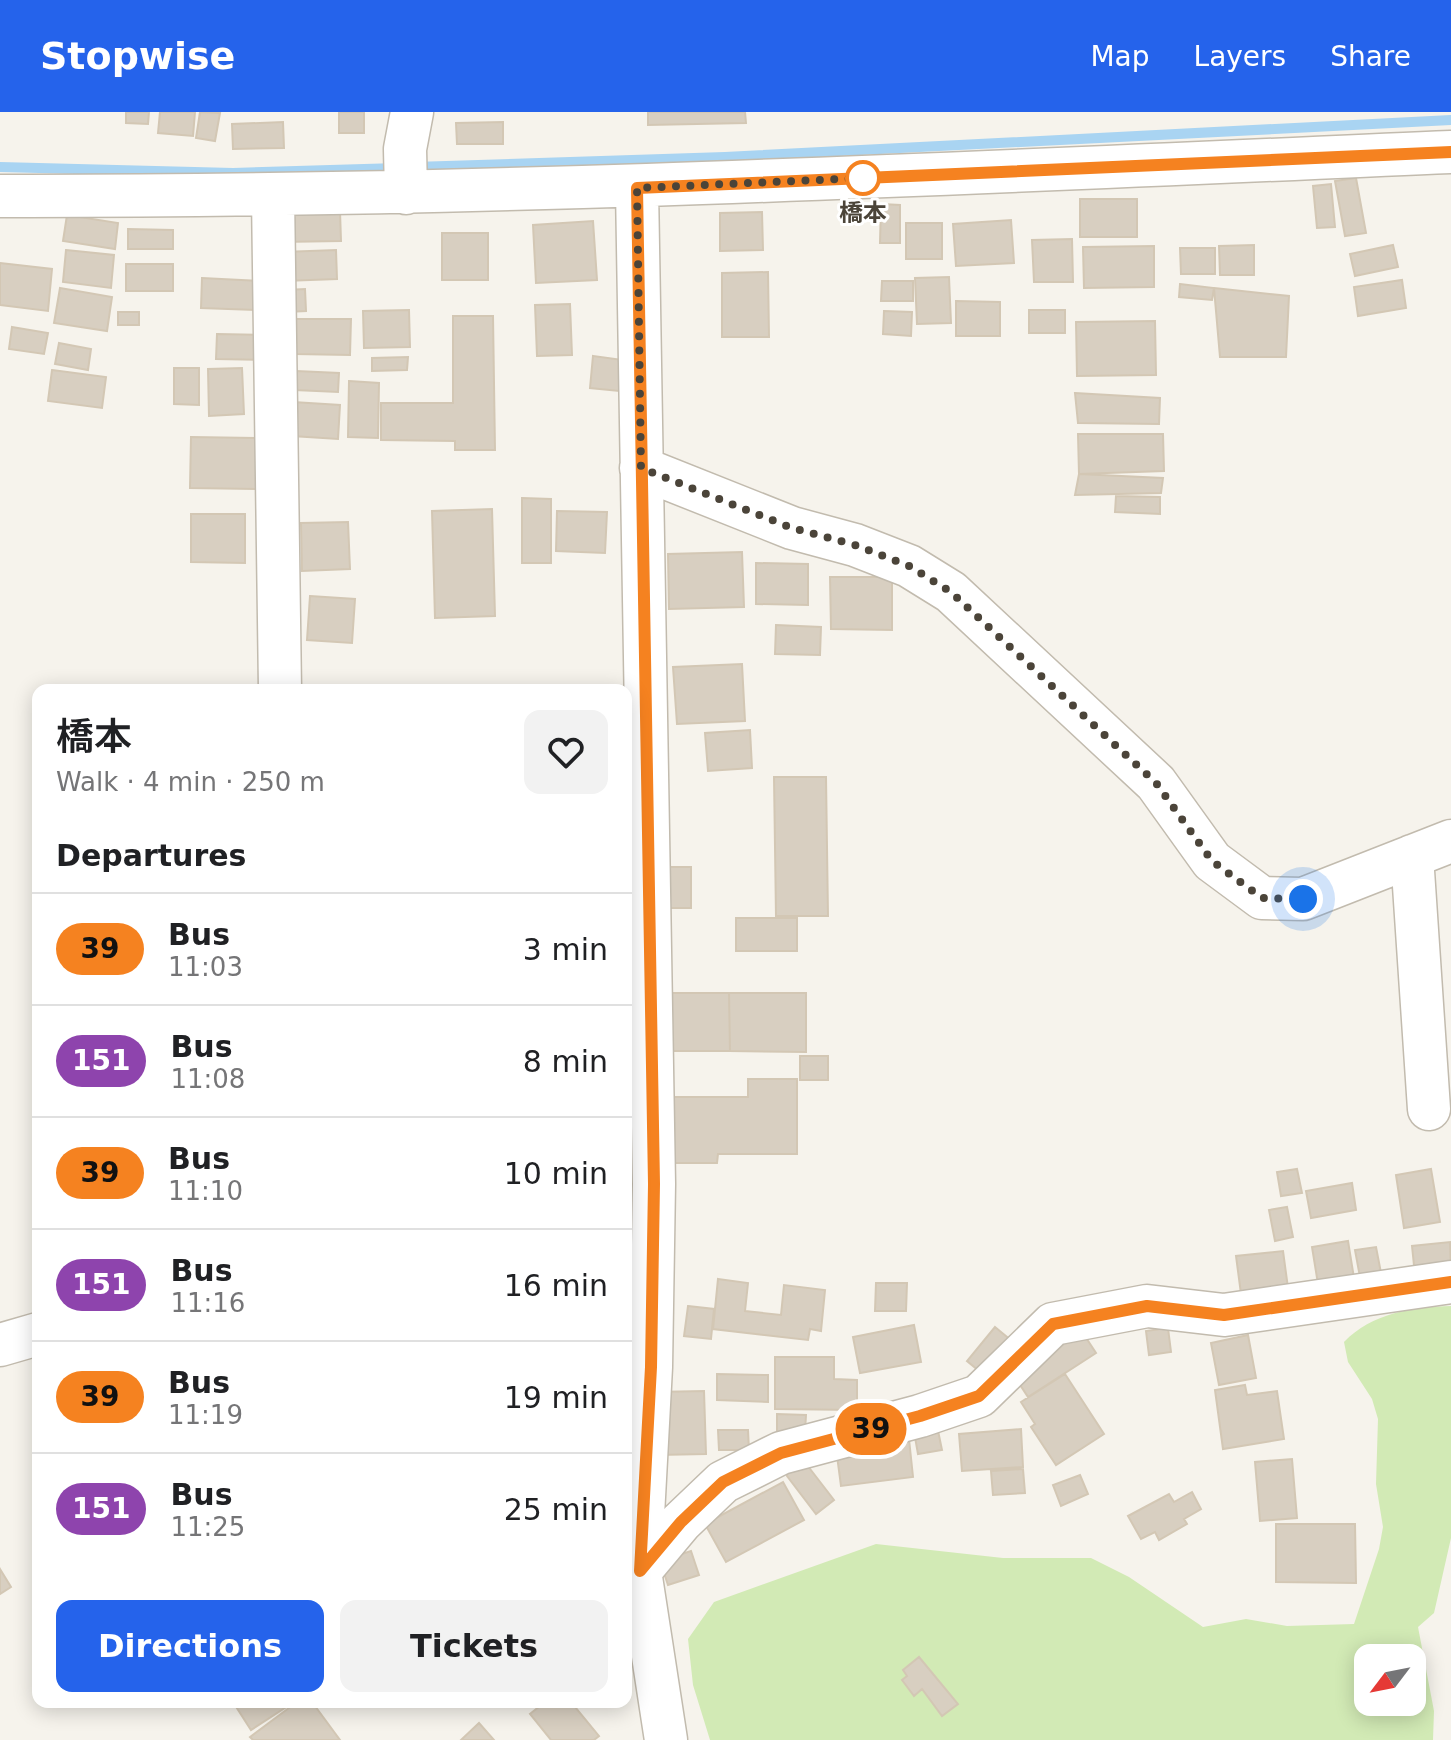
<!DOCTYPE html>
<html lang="en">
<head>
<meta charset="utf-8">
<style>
	body { margin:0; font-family:"DejaVu Sans","Noto Sans JP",sans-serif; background:#f2f2f2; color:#202124; height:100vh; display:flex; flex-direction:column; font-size:30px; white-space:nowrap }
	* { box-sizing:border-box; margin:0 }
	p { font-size:26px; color:#757577 }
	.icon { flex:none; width:44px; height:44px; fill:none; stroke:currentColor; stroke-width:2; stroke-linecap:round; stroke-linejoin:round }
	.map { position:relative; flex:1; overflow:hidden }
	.sheet { position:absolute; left:32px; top:572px; width:600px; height:1024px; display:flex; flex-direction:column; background:#fff; border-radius:16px; box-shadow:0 4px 20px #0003 }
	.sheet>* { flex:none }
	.badge { padding:0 16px; border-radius:26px; font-size:28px; line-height:52px }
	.needle { width:52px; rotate:238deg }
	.controls { position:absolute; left:1354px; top:1532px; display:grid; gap:16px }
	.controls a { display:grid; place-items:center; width:72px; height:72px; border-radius:16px; background:#fff; box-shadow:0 4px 20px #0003; font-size:40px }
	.you { position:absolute; width:40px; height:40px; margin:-20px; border:6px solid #fff; border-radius:50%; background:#1a73e8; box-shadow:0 0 0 12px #1a73e833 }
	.map>.badge { position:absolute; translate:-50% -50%; box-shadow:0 0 0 4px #fff }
	h2 { padding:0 24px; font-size:30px; line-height:72px }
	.round { display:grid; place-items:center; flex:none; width:84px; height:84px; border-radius:16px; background:#f2f2f2 }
	.head { display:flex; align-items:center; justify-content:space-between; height:136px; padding:0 24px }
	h1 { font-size:38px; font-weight:600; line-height:60px }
	.button { display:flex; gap:16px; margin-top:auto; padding:16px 24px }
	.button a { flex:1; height:92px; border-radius:16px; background:#2563eb; color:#fff; font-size:32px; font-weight:600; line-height:92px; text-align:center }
	.button a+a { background:#f2f2f2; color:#202124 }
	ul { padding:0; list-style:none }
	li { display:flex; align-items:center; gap:24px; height:112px; padding:0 24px; border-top:2px solid #e0e0e0 }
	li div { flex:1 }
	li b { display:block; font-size:30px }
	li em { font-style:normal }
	li .badge { min-width:88px; font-weight:700; text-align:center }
	header { display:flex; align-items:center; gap:48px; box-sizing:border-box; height:112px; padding:0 40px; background:#2563eb; color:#fff }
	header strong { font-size:38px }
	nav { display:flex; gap:44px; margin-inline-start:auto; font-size:28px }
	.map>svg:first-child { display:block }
	.green { fill:#d2eab5; fill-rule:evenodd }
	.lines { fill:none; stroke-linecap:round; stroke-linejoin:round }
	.stream { stroke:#a9d4f2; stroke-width:10 }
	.building { fill:#d8cfc1; stroke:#d3c7b4; stroke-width:2 }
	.street-casing { stroke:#c2bbae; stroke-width:45 }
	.street { stroke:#fff; stroke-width:42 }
	.line-casing { stroke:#fff; stroke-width:18 }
	.line { stroke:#f58220; stroke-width:12 }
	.walk { stroke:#4b4439; stroke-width:8; stroke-dasharray:0 14.4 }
	.stop-dot { fill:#fff; stroke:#f58220; stroke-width:4 }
	.labels { text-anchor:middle; stroke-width:6; stroke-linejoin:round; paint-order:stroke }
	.stop-label { font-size:24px; font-weight:bold; fill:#4b4439; stroke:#fff }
</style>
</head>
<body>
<header>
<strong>Stopwise</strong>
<nav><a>Map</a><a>Layers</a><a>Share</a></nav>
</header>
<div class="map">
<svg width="1451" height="1628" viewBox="0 0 1451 1628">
	<rect width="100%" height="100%" fill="#f6f3ec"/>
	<!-- green -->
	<path class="green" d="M 1451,1194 L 1451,1426 L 1434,1501 L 1418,1515 L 1434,1599 L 1433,1628 L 710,1628 L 693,1573 L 688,1527 L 714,1490 L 876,1432 L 1003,1446 L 1091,1446 L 1129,1465 L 1203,1515 L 1246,1507 L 1287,1514 L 1354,1512 L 1379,1437 L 1383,1415 L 1376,1372 L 1378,1307 L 1372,1287 L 1348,1250 L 1344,1230 C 1372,1201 1412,1195 1451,1194 ZM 1368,1546 L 1412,1546 L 1412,1590 L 1368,1590 Z"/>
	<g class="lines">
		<!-- stream -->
		<path class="stream" d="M 0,55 L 233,61 L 398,56
			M 414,55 L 725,45 L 1451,8"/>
	</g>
	<!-- building -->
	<path class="building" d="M 126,0 L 149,0 L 148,12 L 126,11 Z
		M 160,0 L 195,0 L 193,24 L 158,21 Z
		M 200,0 L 220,1 L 215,29 L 196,26 Z
		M 339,0 L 364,0 L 364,21 L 339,21 Z
		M 648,0 L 745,0 L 746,11 L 648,13 Z
		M 283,10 L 284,36 L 233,37 L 232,12 Z
		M 503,10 L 503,32 L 457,32 L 456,11 Z
		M 1356,66 L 1366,121 L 1345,124 L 1335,69 Z
		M 1331,72 L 1335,115 L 1317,116 L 1313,74 Z
		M 1080,87 L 1137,87 L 1137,125 L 1080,125 Z
		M 881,92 L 900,93 L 900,131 L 880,131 Z
		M 280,99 L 340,99 L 341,129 L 280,130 Z
		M 762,100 L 763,138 L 720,139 L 720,101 Z
		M 67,103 L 118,111 L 115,137 L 63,129 Z
		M 1011,108 L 1014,151 L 956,154 L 953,112 Z
		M 593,109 L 597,168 L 536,171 L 533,113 Z
		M 906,111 L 942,111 L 942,147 L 906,147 Z
		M 128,117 L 173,118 L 173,137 L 128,137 Z
		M 442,121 L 488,121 L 488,168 L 442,168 Z
		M 1072,127 L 1073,170 L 1034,170 L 1032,128 Z
		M 1254,133 L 1254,163 L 1220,163 L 1219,134 Z
		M 1393,133 L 1398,155 L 1355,164 L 1350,142 Z
		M 1154,134 L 1154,175 L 1084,176 L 1083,135 Z
		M 1180,136 L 1215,136 L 1215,162 L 1181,162 Z
		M 66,138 L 114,143 L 111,176 L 63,170 Z
		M 336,138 L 337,167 L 284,169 L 283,140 Z
		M 0,151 L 52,157 L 48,199 L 0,193 Z
		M 126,152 L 173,152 L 173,179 L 126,179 Z
		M 768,160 L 769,225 L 722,225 L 722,161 Z
		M 949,165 L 951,211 L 917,212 L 915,166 Z
		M 202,166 L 260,169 L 259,198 L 201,196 Z
		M 1402,168 L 1406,196 L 1358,204 L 1354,175 Z
		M 882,169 L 913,169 L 913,189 L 881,189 Z
		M 1180,172 L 1214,176 L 1212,188 L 1179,185 Z
		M 60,176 L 112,185 L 107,219 L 54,211 Z
		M 1214,176 L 1289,184 L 1286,245 L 1220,245 Z
		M 305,177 L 306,199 L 287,200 L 286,178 Z
		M 956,189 L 1000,190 L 1000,224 L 956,224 Z
		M 570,192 L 572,243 L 537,244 L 535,193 Z
		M 409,198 L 410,235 L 364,236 L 363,199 Z
		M 1029,198 L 1065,198 L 1065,221 L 1029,221 Z
		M 884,199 L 912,200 L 911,224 L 883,222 Z
		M 118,200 L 139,200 L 139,213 L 118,213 Z
		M 453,204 L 493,204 L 495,338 L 455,338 L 455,329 L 381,328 L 381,291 L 453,291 Z
		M 295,207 L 351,207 L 350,243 L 295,242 Z
		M 1155,209 L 1156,263 L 1077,264 L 1076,210 Z
		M 12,215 L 48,221 L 44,242 L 9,237 Z
		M 217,222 L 265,223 L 265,248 L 216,247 Z
		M 59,231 L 91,237 L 88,258 L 55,252 Z
		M 593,244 L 623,248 L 619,279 L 590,276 Z
		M 408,245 L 407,258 L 372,259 L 372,246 Z
		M 174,256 L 199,256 L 199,293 L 174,292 Z
		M 242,256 L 244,302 L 209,304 L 208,257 Z
		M 52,258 L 106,265 L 102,296 L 48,289 Z
		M 296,259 L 339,261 L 338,280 L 295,278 Z
		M 349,269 L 379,271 L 378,326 L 348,325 Z
		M 1075,281 L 1160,286 L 1159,312 L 1078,311 Z
		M 293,290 L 340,293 L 338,327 L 292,324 Z
		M 1078,322 L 1163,322 L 1164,359 L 1079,362 Z
		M 191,325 L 256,326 L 256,377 L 190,376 Z
		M 1079,362 L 1163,366 L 1161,381 L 1075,383 Z
		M 1116,384 L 1160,385 L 1160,402 L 1115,400 Z
		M 522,386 L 551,387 L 551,451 L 522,451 Z
		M 492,397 L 495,504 L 435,506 L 432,399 Z
		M 557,399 L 607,400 L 605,441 L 556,439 Z
		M 191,402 L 245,402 L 245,451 L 191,450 Z
		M 348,410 L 350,457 L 302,459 L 301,411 Z
		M 742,440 L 744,495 L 669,497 L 668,442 Z
		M 756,451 L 808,452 L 808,493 L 756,492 Z
		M 830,465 L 892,465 L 892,518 L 831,517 Z
		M 310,484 L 355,487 L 352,531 L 307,528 Z
		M 776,513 L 821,515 L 820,543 L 775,542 Z
		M 742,552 L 745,609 L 677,612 L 673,555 Z
		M 750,618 L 752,656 L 708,659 L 705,621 Z
		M 774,665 L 826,665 L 828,804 L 776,804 Z
		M 662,755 L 691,755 L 691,796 L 662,796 Z
		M 736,806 L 797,806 L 797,839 L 736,839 Z
		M 667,881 L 729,881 L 730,939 L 667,939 Z
		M 729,881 L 806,881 L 806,940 L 730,939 Z
		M 800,944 L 828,944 L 828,968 L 800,968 Z
		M 748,967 L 797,967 L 797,1042 L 718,1042 L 717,1051 L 667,1051 L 667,985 L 748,985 Z
		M 626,1001 L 635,1001 L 635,1050 L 626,1050 Z
		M 1297,1057 L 1302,1081 L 1281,1084 L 1277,1060 Z
		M 1431,1057 L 1440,1110 L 1404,1116 L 1396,1063 Z
		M 1352,1071 L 1356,1098 L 1311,1106 L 1306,1079 Z
		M 626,1086 L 646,1087 L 642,1175 L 626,1174 Z
		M 1287,1095 L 1293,1125 L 1275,1129 L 1269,1098 Z
		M 1348,1129 L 1354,1166 L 1318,1172 L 1312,1135 Z
		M 1450,1130 L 1451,1159 L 1415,1163 L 1412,1134 Z
		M 1376,1135 L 1381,1161 L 1360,1165 L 1355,1138 Z
		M 1283,1139 L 1288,1176 L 1241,1182 L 1236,1144 Z
		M 718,1167 L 748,1171 L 745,1199 L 781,1203 L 784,1173 L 825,1178 L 821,1219 L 810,1217 L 808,1228 L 713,1217 Z
		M 876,1171 L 907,1171 L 906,1199 L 875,1199 Z
		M 688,1194 L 714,1197 L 711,1227 L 684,1224 Z
		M 914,1213 L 921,1250 L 860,1261 L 853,1225 Z
		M 995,1215 L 1018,1234 L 990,1268 L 967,1249 Z
		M 1079,1215 L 1096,1241 L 1028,1285 L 1011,1259 Z
		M 1168,1216 L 1171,1240 L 1149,1243 L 1146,1219 Z
		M 1248,1223 L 1256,1266 L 1219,1273 L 1211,1231 Z
		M 775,1245 L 834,1245 L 834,1267 L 857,1268 L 857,1298 L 775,1297 Z
		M 717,1262 L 768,1263 L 768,1290 L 717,1288 Z
		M 1065,1262 L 1104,1322 L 1056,1353 L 1031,1315 L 1035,1312 L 1021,1290 Z
		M 1245,1273 L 1247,1283 L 1277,1279 L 1284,1327 L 1223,1337 L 1215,1278 Z
		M 704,1279 L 706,1342 L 657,1343 L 655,1280 Z
		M 777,1302 L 806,1303 L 805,1320 L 777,1320 Z
		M 936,1309 L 942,1338 L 918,1342 L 913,1314 Z
		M 1021,1317 L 1023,1355 L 962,1359 L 959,1322 Z
		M 718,1318 L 748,1318 L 749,1338 L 719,1338 Z
		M 909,1327 L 913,1365 L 841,1374 L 836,1336 Z
		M 797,1340 L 834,1388 L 816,1402 L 787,1364 L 790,1344 Z
		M 1292,1347 L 1297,1406 L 1260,1409 L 1255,1350 Z
		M 1023,1357 L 1025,1381 L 993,1383 L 991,1359 Z
		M 1080,1363 L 1088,1382 L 1061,1394 L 1053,1373 Z
		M 783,1370 L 804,1408 L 726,1450 L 705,1412 Z
		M 1192,1380 L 1201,1397 L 1184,1407 L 1187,1412 L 1159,1428 L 1155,1420 L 1141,1427 L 1128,1404 L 1169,1382 L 1174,1390 Z
		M 1276,1412 L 1355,1412 L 1356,1471 L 1276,1470 Z
		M 691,1439 L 699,1463 L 668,1473 L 660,1449 Z
		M 0,1457 L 11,1475 L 0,1482 Z
		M 919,1545 L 958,1592 L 942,1604 L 922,1577 L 914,1584 L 902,1568 L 907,1564 L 903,1558 Z
		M 233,1590 L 294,1590 L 251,1618 Z
		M 297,1590 L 312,1590 L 340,1628 L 253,1628 L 250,1625 Z
		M 545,1590 L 571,1590 L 599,1624 L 594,1628 L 551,1628 L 530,1602 Z
		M 479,1611 L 494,1628 L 461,1628 Z"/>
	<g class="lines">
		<defs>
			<path id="street" d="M 637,76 L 654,1072 L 651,1255 L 640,1459 L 666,1628
				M 406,81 L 405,37 L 412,0
				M 0,84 C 484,85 967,61 1451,40
				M 273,84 L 280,578
				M 641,356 L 792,416 L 855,433 L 909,454 L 951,480 L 1156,671 L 1212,749 L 1262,786 L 1303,787 L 1451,729
				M 1412,744 L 1429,997
				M 0,1233 L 38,1222
				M 640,1459 L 681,1410 L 723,1370 L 781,1341 L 920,1304 L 979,1284 L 1053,1212 L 1147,1194 L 1224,1203 L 1451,1170"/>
		</defs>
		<!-- street casing -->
		<use href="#street" class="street-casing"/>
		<!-- street -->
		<use href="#street" class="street"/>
	</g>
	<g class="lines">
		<defs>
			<path id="line" d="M 1451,40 L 637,76 L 654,1072 L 651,1255 L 640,1459 L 681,1410 L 723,1370 L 781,1341 L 920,1304 L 979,1284 L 1053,1212 L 1147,1194 L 1224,1203 L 1451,1170"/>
		</defs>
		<!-- line casing -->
		<use href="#line" class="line-casing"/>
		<!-- line -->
		<use href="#line" class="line"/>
		<!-- walk -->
		<path class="walk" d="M 863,66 L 637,76 L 641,356 L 792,416 L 855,433 L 909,454 L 951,480 L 1156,671 L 1212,749 L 1262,786 L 1303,787"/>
	</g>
	<!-- markers -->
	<circle class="stop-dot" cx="863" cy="66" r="16"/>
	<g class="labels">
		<!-- stop labels -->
		<g class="stop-label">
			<text x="863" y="109">橋本</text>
		</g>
	</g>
</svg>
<div class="controls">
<a><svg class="needle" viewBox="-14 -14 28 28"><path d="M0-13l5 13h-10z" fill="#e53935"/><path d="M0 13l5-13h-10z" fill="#757577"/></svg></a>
</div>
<div class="you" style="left:1303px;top:787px"></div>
<b class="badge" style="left:871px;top:1317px;background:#f58220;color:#111">39</b>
<section class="sheet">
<div class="head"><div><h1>橋本</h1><p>Walk · 4 min · 250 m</p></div><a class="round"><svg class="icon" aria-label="heart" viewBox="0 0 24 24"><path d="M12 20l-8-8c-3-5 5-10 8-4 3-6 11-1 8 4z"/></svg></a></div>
<h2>Departures</h2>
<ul>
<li><span class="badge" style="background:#f58220;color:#111">39</span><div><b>Bus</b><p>11:03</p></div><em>3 min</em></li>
<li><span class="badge" style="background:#8e44ad;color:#fff">151</span><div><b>Bus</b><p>11:08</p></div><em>8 min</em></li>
<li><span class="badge" style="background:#f58220;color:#111">39</span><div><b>Bus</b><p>11:10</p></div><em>10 min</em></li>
<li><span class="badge" style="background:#8e44ad;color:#fff">151</span><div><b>Bus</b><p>11:16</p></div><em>16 min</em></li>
<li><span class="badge" style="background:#f58220;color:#111">39</span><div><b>Bus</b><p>11:19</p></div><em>19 min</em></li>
<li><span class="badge" style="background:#8e44ad;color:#fff">151</span><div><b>Bus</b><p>11:25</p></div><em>25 min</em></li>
</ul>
<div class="button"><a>Directions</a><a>Tickets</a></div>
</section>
</div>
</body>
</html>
